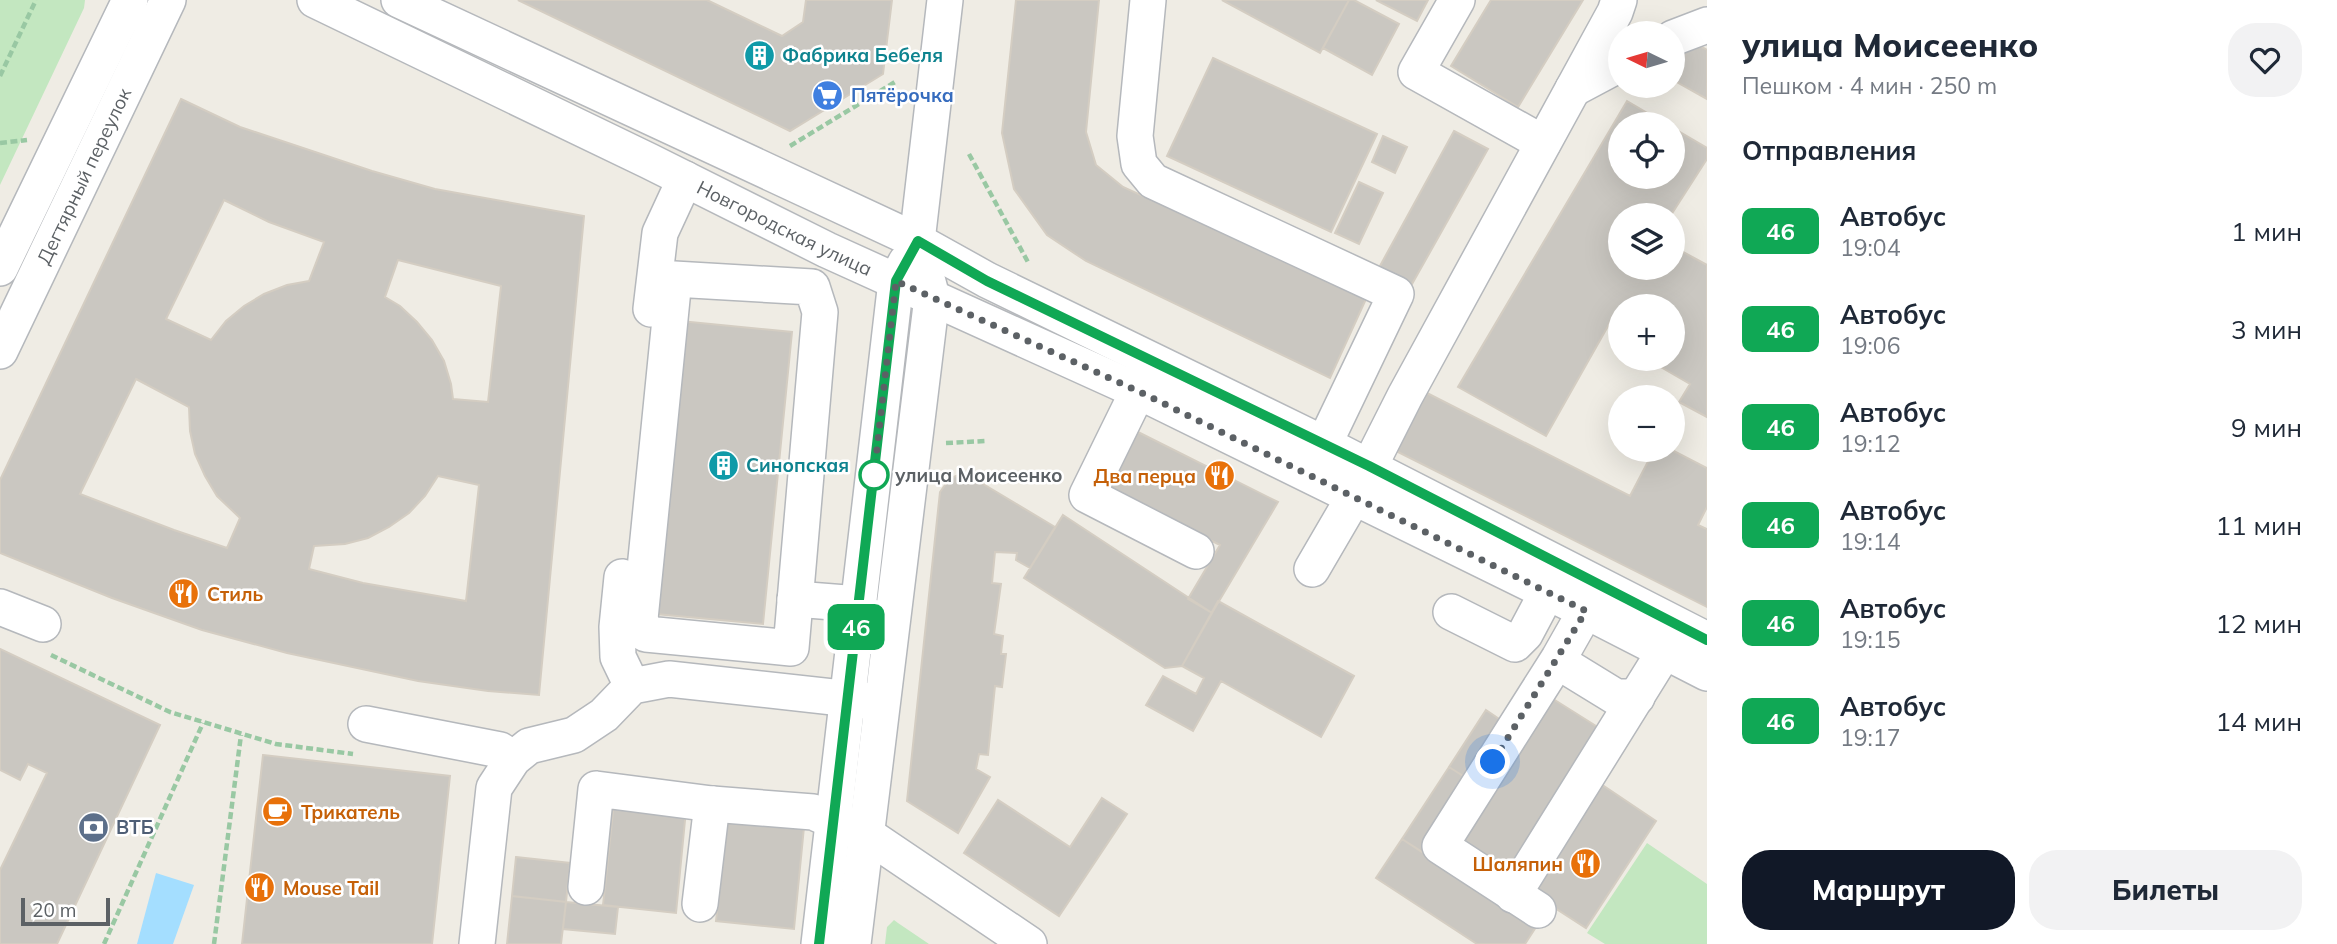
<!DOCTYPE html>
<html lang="ru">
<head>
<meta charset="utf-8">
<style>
	body { margin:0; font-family:Mulish,sans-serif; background:#f2f2f3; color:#1f2937; height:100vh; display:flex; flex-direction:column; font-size:26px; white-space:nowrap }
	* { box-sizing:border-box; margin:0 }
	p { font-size:23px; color:#747a83 }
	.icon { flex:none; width:38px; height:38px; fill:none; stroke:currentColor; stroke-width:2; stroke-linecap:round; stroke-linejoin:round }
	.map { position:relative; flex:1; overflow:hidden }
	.side { display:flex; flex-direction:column; background:#fff; width:630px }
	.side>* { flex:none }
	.badge { padding:0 14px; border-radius:10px; font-size:24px; line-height:46px }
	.needle { width:46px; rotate:275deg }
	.tools { position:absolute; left:1608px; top:21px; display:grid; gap:14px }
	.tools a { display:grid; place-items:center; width:77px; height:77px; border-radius:50%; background:#fff; box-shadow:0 7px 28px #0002; font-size:35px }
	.scale { position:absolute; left:21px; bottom:18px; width:89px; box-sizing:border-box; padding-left:7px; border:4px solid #5c6165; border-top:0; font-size:19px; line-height:24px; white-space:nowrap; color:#5c6165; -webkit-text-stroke:5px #fff; paint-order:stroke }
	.you { position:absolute; width:35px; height:35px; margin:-18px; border:5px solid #fff; border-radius:50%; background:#1a73e8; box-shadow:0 0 0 10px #1a73e833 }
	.map>.badge { position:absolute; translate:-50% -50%; box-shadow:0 0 0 4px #fff }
	h2 { padding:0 35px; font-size:26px; line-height:63px }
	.round { display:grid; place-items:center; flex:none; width:74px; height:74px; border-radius:28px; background:#f2f2f3 }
	.summary { display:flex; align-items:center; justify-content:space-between; height:119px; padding:0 35px }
	h1 { font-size:33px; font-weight:800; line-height:52px }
	.cta { display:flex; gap:14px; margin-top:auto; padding:14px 35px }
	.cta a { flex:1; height:80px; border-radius:28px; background:#111827; color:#fff; font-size:28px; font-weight:800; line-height:80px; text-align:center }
	.cta a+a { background:#f2f2f3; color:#1f2937 }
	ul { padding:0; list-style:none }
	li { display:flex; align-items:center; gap:21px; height:98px; padding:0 35px }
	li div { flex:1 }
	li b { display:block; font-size:26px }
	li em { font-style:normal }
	li .badge { min-width:77px; font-weight:700; text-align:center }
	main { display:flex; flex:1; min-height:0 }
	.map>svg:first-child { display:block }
	.green { fill:#c3e7c0 }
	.water { fill:#a4deff }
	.building { fill:#cac7c1; stroke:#d4cdc2; stroke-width:2; fill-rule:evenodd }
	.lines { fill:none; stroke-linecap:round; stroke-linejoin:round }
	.minor-casing { stroke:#b5b8bc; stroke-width:38 }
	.path { stroke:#99c8a3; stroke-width:4.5; stroke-dasharray:7 3.5; stroke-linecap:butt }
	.minor { stroke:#fff; stroke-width:35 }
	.line-casing { stroke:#fff; stroke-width:16 }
	.line { stroke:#10a855; stroke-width:10 }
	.walk { stroke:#5c6165; stroke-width:7; stroke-dasharray:0 12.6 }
	.stop-dot { fill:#fff; stroke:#10a855; stroke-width:3.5 }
	.labels { text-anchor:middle; stroke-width:5; stroke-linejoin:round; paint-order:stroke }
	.culture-label { font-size:19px; font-weight:bold; fill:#0d838f; stroke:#fff; text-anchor:start }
	.shop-label { font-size:19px; font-weight:bold; fill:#366cbe; stroke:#fff; text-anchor:start }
	.street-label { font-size:19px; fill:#5c6165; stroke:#fff }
	.stop-label { font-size:19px; font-weight:bold; fill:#5c6165; stroke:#fff; text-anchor:start }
	.food-label { font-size:19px; font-weight:bold; fill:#c56008; stroke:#fff; text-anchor:start }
	.service-label { font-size:19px; font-weight:bold; fill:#4e5e75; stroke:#fff; text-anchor:start }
</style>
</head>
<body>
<main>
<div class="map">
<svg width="1707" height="944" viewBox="0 0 1707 944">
	<rect width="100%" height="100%" fill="#efece4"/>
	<!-- green -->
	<path class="green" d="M 0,0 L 85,0 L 84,8 L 0,185 Z
		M 1647,843 L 1707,884 L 1707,944 L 1605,944 L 1587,933 Z
		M 894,920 L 898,923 L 929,944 L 885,944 L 887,927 Z"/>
	<!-- water -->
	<path class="water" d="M 156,873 L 194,885 L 173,944 L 137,944 Z"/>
	<!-- building -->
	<path class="building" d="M 518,0 L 707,0 L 782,36 L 803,22 L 806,0 L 892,0 L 883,74 L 790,131 Z
		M 1016,0 L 1099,0 L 1086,132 L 1096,165 L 1123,187 L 1366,299 L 1330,378 L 1086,261 L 1047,235 L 1014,189 L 1002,133 Z
		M 1222,0 L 1349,0 L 1320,53 Z
		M 1349,0 L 1354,0 L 1399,24 L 1372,75 L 1323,48 Z
		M 1376,0 L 1428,0 L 1417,21 Z
		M 1491,0 L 1583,0 L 1518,107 L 1451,66 Z
		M 1693,42 L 1707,50 L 1707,99 L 1673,80 L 1673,52 Z
		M 1213,58 L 1377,134 L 1331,232 L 1167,156 Z
		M 181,99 L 240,127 L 372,171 L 435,189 L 584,216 L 539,695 L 488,691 L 418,681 L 287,653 L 202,630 L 112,598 L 0,553 L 0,480 ZM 224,200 L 269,222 L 324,242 L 309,281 L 287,285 L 264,294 L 244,306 L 226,321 L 211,340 L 166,319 ZM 398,260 L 501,286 L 488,402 L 453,399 L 451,384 L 444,361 L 432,340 L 417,322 L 400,306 L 385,297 ZM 136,379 L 189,407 L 190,431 L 195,454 L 205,476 L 217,496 L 240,518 L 227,548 L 174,530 L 80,494 ZM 438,476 L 479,485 L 466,601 L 363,583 L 309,569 L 314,546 L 345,544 L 368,538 L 389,527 L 409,513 L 425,496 Z
		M 1627,101 L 1666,124 L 1620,124 L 1620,177 L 1673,177 L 1673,128 L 1707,148 L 1707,159 L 1671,215 L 1620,215 L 1620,268 L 1673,268 L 1673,252 L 1676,248 L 1707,265 L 1707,417 L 1679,402 L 1690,384 L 1647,359 L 1673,359 L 1673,306 L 1620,306 L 1620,323 L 1612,319 L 1546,436 L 1458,387 Z
		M 1454,131 L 1488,149 L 1407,293 L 1375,275 Z
		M 1383,136 L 1407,147 L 1395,173 L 1372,162 Z
		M 1359,182 L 1383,193 L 1359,244 L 1335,233 Z
		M 670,320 L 792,332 L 763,624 L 645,613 Z
		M 1423,391 L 1630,496 L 1654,450 L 1672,450 L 1707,468 L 1707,507 L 1698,525 L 1707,529 L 1707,607 L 1394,450 Z
		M 1134,430 L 1278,502 L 1212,613 L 1188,599 L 1220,545 L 1106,488 Z
		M 959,475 L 968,475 L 1055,527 L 1030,568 L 1016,560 L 1017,553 L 995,552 L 992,583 L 1001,584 L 994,634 L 1003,636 L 1001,654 L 1006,654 L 1002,687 L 995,686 L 988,755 L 979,754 L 976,769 L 990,777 L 958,833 L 907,801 L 940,492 L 950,478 Z
		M 1063,515 L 1212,613 L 1182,666 L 1165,668 L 1024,578 Z
		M 1218,601 L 1354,676 L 1321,737 L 1221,681 L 1193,731 L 1146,705 L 1163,676 L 1196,694 L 1204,678 L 1182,666 Z
		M 0,649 L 160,725 L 57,944 L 0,944 L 0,870 L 47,773 L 28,764 L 20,780 L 0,770 Z
		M 1550,697 L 1604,731 L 1510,879 L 1456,845 Z
		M 1486,710 L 1508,725 L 1471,781 L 1449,767 Z
		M 263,755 L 450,776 L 432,944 L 242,944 Z
		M 1449,767 L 1471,781 L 1424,853 L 1402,839 Z
		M 1598,782 L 1656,821 L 1586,928 L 1527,890 Z
		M 1102,798 L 1127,814 L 1059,916 L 964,853 L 998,800 L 1070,847 Z
		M 614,802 L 686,810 L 676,913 L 603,905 Z
		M 727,819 L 804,827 L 794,929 L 716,921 Z
		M 1402,839 L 1536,927 L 1525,944 L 1477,944 L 1376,878 Z
		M 516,857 L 570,863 L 566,902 L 512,896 Z
		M 512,896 L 566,902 L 561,944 L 507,944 Z
		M 566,902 L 618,907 L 615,934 L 563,929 Z"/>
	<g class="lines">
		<defs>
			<g id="minor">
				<path id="s1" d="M 315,0 L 649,161 L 827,250 L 1138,391 L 1586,611 L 1707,673"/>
				<path d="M 399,0 L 917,241 L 987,280 L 1324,444 L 1707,640"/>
				<path d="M 1148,0 L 1135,136 L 1139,164 L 1153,181 L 1396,294 L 1314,465"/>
				<path d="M 1457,0 L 1416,72 L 1543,143"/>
				<path d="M 1673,38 L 1707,25"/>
				<path d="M 1573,89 L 1620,64"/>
				<path d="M 0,268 L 130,0"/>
				<path d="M 674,279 L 812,287 L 820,312 L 791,648 L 646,634 L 640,619 Z"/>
				<path d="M 651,309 L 660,233 L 685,179"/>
				<path id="s2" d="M 0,351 L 168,0"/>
				<path d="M 1138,391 L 1087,495 L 1196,551"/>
				<path d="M 1312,569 L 1354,497 L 1405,396 L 1615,12 L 1619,0"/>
				<path d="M 622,577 L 617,627 L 618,657 L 632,686"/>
				<path d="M 795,599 L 859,604"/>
				<path d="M 0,607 L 43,624"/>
				<path d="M 1451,612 L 1515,644 L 1525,634 L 1559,570"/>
				<path d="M 1572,670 L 1616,697 L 1637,697"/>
				<path d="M 366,724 L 500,750 L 513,759"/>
				<path d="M 586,887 L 596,789 L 712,804 L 813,812 L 866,834 L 1029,944"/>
				<path d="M 1513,895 L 1676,633"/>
				<path d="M 700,904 L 712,804"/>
				<path d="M 1538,910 L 1440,846 L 1559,658 L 1597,591"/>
				<path d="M 477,944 L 494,788 L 513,759 L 529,746 L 574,735 L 604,715 L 632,686 L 669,679 L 869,701"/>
				<path d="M 819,944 L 896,281 L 906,262"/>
				<path d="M 853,944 L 932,297 L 917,241 L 945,0"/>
			</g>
		</defs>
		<!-- minor casing -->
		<use href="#minor" class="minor-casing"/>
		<!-- path -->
		<path class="path" d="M 0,76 L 36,0
			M 0,143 L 27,140
			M 790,146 L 895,82
			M 969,154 L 1029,264
			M 946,443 L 986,441
			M 51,655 L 170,712 L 276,744 L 353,754
			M 104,944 L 203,723
			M 214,944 L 241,735"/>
		<!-- minor -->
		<use href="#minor" class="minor"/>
	</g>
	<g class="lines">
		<defs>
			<path id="line" d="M 819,944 L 896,281 L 918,241 L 987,281 L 1369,466 L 1707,640"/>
		</defs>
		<!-- line casing -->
		<use href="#line" class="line-casing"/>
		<!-- line -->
		<use href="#line" class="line"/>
		<!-- walk -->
		<path class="walk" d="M 874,475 L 896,281 L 1138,391 L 1586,611 L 1493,762"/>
	</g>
	<!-- icons -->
	<defs>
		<symbol id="building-disc" viewBox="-11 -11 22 22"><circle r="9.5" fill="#0f9aa8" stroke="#fff"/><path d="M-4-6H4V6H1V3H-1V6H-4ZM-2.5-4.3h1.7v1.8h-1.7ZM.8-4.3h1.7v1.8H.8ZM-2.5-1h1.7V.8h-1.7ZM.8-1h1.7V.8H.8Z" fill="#fff"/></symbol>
		<symbol id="supermarket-disc" viewBox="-11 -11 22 22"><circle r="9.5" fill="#3f7fe0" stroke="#fff"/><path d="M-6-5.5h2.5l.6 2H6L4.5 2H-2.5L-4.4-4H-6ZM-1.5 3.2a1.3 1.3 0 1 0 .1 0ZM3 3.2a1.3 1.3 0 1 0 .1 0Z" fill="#fff"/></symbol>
		<symbol id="restaurant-disc" viewBox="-11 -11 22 22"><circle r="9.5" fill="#e8710a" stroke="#fff"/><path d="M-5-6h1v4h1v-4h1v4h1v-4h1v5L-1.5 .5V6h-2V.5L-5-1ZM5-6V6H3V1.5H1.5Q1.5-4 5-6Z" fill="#fff"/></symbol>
		<symbol id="cafe-disc" viewBox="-11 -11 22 22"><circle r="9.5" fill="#e8710a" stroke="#fff"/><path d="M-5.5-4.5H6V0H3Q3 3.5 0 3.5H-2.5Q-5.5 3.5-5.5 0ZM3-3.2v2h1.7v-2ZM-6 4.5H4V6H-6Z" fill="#fff"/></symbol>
		<symbol id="bank-disc" viewBox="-11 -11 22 22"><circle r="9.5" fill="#5c6f8a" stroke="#fff"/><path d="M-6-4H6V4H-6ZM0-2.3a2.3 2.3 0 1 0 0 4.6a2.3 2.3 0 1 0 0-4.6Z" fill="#fff"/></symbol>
	</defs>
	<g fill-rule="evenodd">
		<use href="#building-disc" x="742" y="38" width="35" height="35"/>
		<use href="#supermarket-disc" x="810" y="78" width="35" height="35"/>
		<use href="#building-disc" x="706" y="448" width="35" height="35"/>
		<use href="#restaurant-disc" x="1202" y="458" width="35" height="35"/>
		<use href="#restaurant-disc" x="166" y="576" width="35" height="35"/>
		<use href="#cafe-disc" x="260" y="794" width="35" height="35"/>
		<use href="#bank-disc" x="76" y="810" width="35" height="35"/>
		<use href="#restaurant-disc" x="1568" y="846" width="35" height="35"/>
		<use href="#restaurant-disc" x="242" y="870" width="35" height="35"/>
	</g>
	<!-- markers -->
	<circle class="stop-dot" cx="874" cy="475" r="14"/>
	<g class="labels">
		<!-- culture labels -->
		<g class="culture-label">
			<text x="782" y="62">Фабрика Бебеля</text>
			<text x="746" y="472">Синопская</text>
		</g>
		<!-- shop labels -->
		<g class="shop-label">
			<text x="851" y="102">Пятёрочка</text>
		</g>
		<!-- street labels -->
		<g class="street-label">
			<text dy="7" stroke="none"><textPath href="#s2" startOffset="194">Дегтярный переулок</textPath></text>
			<text dy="7" stroke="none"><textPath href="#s1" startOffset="522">Новгородская улица</textPath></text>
		</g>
		<!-- stop labels -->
		<g class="stop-label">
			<text x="895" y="482">улица Моисеенко</text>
		</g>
		<!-- food labels -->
		<g class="food-label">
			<text x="1196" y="483" text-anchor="end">Два перца</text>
			<text x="207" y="601">Стиль</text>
			<text x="301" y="819">Трикатель</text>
			<text x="1563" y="871" text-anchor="end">Шаляпин</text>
			<text x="283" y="895">Mouse Tail</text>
		</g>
		<!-- service labels -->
		<g class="service-label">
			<text x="116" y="834">ВТБ</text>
		</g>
	</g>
</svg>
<div class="tools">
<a><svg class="needle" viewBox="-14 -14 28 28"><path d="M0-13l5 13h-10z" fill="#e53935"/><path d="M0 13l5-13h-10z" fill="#747a83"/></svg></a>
<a><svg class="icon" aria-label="locate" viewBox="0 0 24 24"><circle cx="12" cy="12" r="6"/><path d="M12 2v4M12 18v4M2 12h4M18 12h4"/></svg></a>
<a><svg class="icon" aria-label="layers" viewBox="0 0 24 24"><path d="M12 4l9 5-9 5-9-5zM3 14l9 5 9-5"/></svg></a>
<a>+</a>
<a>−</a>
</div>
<div class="scale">20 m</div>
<div class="you" style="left:1493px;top:762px"></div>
<b class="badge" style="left:856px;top:627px;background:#10a855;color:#fff">46</b>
</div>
<section class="side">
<div class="summary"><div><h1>улица Моисеенко</h1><p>Пешком · 4 мин · 250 m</p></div><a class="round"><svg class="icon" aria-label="heart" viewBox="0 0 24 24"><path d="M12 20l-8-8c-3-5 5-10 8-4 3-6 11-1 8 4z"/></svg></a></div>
<h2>Отправления</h2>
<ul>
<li><span class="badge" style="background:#10a855;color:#fff">46</span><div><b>Автобус</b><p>19:04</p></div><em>1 мин</em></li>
<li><span class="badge" style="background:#10a855;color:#fff">46</span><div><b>Автобус</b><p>19:06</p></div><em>3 мин</em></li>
<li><span class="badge" style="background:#10a855;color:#fff">46</span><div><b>Автобус</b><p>19:12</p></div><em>9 мин</em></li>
<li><span class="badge" style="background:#10a855;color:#fff">46</span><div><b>Автобус</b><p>19:14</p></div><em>11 мин</em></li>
<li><span class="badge" style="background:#10a855;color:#fff">46</span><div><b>Автобус</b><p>19:15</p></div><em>12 мин</em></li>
<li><span class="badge" style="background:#10a855;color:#fff">46</span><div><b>Автобус</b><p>19:17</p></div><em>14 мин</em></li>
</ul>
<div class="cta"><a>Маршрут</a><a>Билеты</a></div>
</section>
</main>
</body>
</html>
